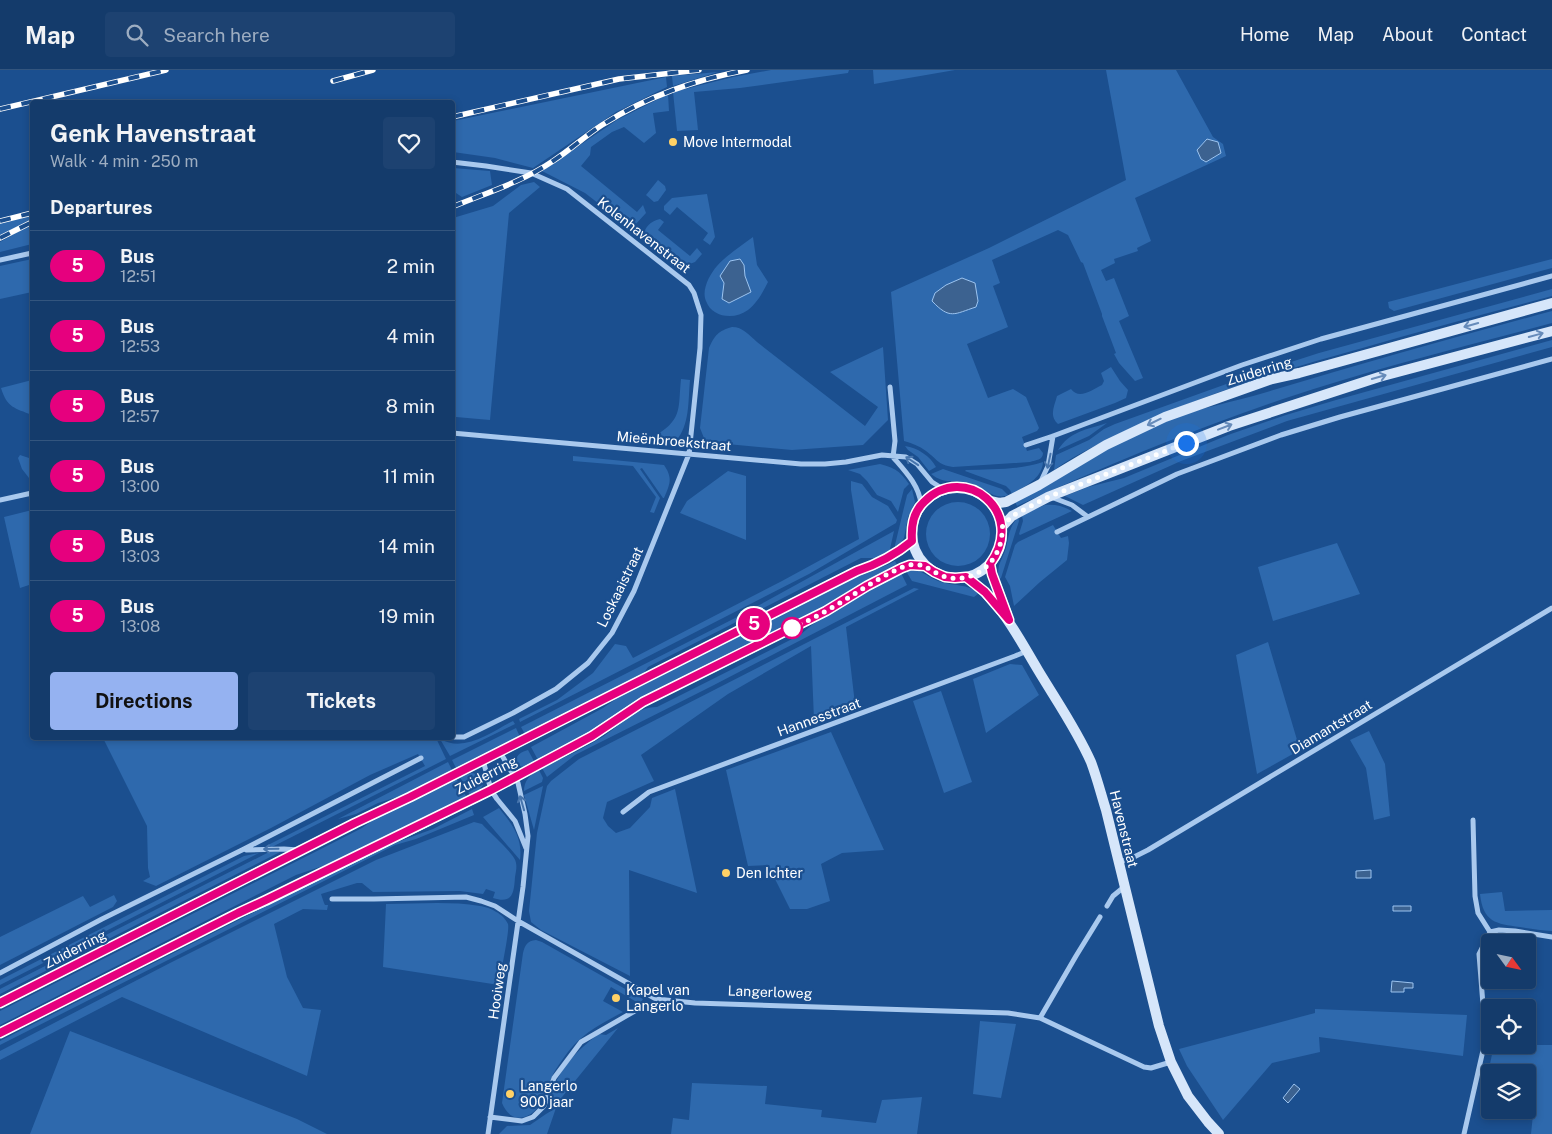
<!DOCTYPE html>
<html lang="en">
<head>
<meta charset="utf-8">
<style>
	body { margin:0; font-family:"Public Sans",sans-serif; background:#1d4271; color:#f1f3f6; height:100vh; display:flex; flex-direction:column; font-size:19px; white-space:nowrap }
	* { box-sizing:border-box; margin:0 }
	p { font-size:16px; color:#9dadc1 }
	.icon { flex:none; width:28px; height:28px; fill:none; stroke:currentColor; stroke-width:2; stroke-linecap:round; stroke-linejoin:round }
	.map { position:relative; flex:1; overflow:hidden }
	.drawer { position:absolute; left:30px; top:30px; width:425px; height:640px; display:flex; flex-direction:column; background:#143b6b; border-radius:5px; box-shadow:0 2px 8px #0003,0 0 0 1px #33557e }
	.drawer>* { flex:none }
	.badge { padding:0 10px; border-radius:16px; font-size:18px; line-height:32px }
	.needle { width:32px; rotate:123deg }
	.fabs { position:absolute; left:1481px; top:864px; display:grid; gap:10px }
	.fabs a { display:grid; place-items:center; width:55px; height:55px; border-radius:5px; background:#143b6b; box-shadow:0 2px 8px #0003,0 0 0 1px #33557e; font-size:25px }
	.you { position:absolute; width:25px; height:25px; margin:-12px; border:4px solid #fff; border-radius:50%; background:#1a73e8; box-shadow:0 0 0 8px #1a73e833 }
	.map>.badge { position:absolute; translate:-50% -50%; box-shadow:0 0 0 2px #fff }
	h2 { padding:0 20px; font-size:19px; line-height:45px }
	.round { display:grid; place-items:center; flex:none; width:52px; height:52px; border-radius:5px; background:#1d4271 }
	.head { display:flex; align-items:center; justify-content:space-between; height:85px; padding:0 20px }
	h1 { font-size:24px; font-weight:700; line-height:38px }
	.cta { display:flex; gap:10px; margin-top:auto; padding:10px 20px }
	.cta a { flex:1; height:58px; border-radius:5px; background:#95b2f1; color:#111; font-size:20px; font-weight:700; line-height:58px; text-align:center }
	.cta a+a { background:#1d4271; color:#f1f3f6 }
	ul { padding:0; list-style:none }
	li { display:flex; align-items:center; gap:15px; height:70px; padding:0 20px; border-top:1px solid #33557e }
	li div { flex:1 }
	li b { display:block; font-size:19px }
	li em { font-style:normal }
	li .badge { min-width:55px; font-weight:700; text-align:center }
	header { display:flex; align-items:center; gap:30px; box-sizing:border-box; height:70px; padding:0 25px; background:#143b6b; border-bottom:1px solid #33557e }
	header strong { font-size:24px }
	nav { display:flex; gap:28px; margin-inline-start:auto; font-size:18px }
	.search { width:350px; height:45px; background:#1d4271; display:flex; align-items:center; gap:12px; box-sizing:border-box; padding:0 18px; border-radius:5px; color:#9dadc1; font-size:19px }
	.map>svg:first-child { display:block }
	.green { fill:#2e69ad }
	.water { fill:#3c6290; stroke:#9cc4f0 }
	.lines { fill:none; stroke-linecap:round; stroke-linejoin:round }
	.street { stroke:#a9c9ee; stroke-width:5 }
	.secondary { stroke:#d6e6fa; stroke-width:10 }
	.rail-casing { stroke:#fff; stroke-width:5.5 }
	.rail { stroke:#1b4f8f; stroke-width:4; stroke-dasharray:11; stroke-linecap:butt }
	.oneway { stroke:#668bba }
	.oneway2 { stroke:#4674ac }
	.line-casing { stroke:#fff; stroke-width:11 }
	.line { stroke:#e6007e; stroke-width:8 }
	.walk { stroke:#fff; stroke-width:5; stroke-dasharray:0 9 }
	.poi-dot { fill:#ffd166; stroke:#1b4f8f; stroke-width:2 }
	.stop-dot { fill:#fff; stroke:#e6007e; stroke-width:2.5 }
	.labels { text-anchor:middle; stroke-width:4.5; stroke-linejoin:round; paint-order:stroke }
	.poi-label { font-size:14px; fill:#fff; stroke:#1b4f8f; text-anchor:start }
	.street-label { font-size:14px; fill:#fff; stroke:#1b4f8f }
</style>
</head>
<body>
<header>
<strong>Map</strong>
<div class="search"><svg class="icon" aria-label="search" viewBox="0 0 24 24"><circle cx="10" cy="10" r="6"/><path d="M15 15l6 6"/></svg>Search here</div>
<nav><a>Home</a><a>Map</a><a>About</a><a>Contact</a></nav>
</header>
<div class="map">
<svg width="1552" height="1064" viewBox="0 0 1552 1064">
	<rect width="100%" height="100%" fill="#1b4f8f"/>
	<!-- green -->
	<path class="green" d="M 771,0 L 849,0 L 848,3 L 740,18 L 694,22 L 698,60 L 677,61 L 673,22 L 733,7 Z
		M 873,0 L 955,0 L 874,14 Z
		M 1106,0 L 1176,0 L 1213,67 L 1223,74 L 1226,86 L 1135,128 L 1151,171 L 1137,178 L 1138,181 L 1114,189 L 1115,193 L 1101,200 L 1106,211 L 1114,208 L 1129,246 L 1119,251 L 1143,308 L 1135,311 L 1119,293 L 1114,284 L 1116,283 L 1102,246 L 1102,244 L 1083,193 L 1081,192 L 1068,165 L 1058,160 L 992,190 L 1000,213 L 993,216 L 1008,257 L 967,274 L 988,328 L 1013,319 L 1026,327 L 1039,358 L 1037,361 L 1022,367 L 1027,381 L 1039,378 L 1043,383 C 1043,390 1036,390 1030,392 L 953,397 C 938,395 937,389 926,381 C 919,376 912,373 904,371 L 891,222 L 989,178 L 1126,110 Z
		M 718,2 L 673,16 L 672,6 Z
		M 666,7 L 667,17 L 616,42 L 533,98 L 495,88 L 453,82 L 453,51 Z
		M 668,24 L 669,41 L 653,43 L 656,63 L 644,73 L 624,57 L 612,62 L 591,77 L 590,85 L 581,96 L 637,142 L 643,135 L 646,143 L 634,156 L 629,157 L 585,123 L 542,101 L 617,50 Z
		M 453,98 L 490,101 L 492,115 L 462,127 L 453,121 Z
		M 658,110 L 665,116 L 666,120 L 658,131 L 654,132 L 646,125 Z
		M 534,112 L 540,117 L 509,143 L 490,350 L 456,347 L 453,349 L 453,148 L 493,136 L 521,115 Z
		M 707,124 L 715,167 L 710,175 L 703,170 L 708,163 L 677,137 L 670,145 L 664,140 L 664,136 L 672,128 Z
		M 32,145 L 32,150 L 0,166 L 0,153 Z
		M 660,149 L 664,152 L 658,160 L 690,186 L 697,178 L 702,184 L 695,192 L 679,198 L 643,168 C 644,158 650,151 660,149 Z
		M 32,155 L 32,174 L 0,182 L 0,172 L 17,162 Z
		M 753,167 L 757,195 L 768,212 C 763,222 757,233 748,240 C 735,250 712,248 706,231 C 701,220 710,204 717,196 C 727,185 741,176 753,167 Z
		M 32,189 L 32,222 L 0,229 L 0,196 Z
		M 1552,189 L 1552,198 L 1394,241 L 1389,238 L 1388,232 Z
		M 1552,219 L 1552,226 C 1488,243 1423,260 1359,279 C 1283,300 1206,323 1134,357 C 1107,370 1079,382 1054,400 L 1056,385 L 1089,370 L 1104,359 L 1115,354 L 1257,303 L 1319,283 Z
		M 1552,241 L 1552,253 C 1462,277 1371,299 1283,329 C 1192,360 1104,396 1017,436 L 1015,432 C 1065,402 1115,372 1169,350 C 1201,337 1235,332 1267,322 C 1362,293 1457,267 1552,241 Z
		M 732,257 C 743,257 749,265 757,272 L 865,356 L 878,337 L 830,302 L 883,277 L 888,350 L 863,375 L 792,380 L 727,374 L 708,373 L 704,368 L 700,358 L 709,278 C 715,265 718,261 732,257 Z
		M 1552,270 L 1552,277 L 1287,351 L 1181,391 L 1083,435 L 1065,426 L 1088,417 L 1124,408 L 1228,365 L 1286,345 L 1336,330 Z
		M 1111,297 L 1120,311 L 1128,320 L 1126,328 L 1115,333 L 1058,354 C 1049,346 1054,337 1057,326 L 1071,319 C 1079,330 1092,320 1102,315 L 1104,311 L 1101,303 Z
		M 681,309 L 690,310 C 688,332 690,354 676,371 L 657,369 L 658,364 C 683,348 678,337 681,309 Z
		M 32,310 L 32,345 C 15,338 7,338 1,318 Z
		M 1107,353 L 1089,366 L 1058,380 C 1070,361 1086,360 1107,353 Z
		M 905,376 C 918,378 930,386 936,397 L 929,401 L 918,387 L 908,380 Z
		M 20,385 L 32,389 L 32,408 L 29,408 L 22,399 L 18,388 Z
		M 573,386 L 664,395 C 673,408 670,414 664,428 L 663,428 L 642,398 L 640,399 L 660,428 L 654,443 L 650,442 L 656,427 L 633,396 L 573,391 Z
		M 1043,392 C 1042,409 1025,416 1012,424 L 1010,420 L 1006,416 L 965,401 L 966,400 C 992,399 1019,400 1043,392 Z
		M 880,394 C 895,398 900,401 909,414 L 904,419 L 898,442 L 891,431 L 877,425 L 867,411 L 860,404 L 848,400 Z
		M 943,399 L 1002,419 L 1008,425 C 994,431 982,416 969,413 C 954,409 945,415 931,404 Z
		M 728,401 L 746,406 L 746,470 L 680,443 L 687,431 Z
		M 851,411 L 862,414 L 872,427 L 888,436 L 897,450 L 896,453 L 809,504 L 520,652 L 519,649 L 557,630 L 593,603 L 615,574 L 626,576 L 633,588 L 782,511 L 859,469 L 851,420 Z
		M 912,419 L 915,432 L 908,447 L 904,468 L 899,476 L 895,478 L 895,475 L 907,425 Z
		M926 464a32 32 0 1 1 64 0a32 32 0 1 1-64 0Z
		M 1045,435 C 1055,434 1063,436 1072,441 L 1020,465 L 1019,464 L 1023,451 L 1022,446 L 1033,440 Z
		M 32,440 L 32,514 L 20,518 L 4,447 Z
		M 1018,447 L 1019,451 L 1001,508 L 999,509 C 996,495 1002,491 1006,478 C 1009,466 1009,457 1018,447 Z
		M 1053,455 L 1061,468 L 1068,466 L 1069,473 L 1067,490 L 1040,512 L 1014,536 L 1010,516 L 1005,507 L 1015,475 L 1018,472 Z
		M 894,461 L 890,479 L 890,482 L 879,488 L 861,488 L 648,597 L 641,607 L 526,666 L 521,657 L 743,544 Z
		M 1337,473 L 1360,524 L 1273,551 L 1258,497 Z
		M 895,491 L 897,495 L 842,528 L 538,690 L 531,677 L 603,638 L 616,629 L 844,512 C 861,505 878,500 895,491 Z
		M 915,500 C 925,502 931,509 941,512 C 955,516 967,514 979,523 L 974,527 L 912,511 L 906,501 Z
		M 901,503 L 907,515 L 714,615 L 575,685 L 547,707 L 542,698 C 563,688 585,678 604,666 C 621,655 635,637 657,637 L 800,565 L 819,549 L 873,517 Z
		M 914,518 L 919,519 L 846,557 L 855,634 L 814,650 L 811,576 L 728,624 L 641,685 L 654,711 L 607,732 L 603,748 L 608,756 L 616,763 L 630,758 L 650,737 L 652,728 L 675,719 L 697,823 L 629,800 L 630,906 L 541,860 L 531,852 L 529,841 L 537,763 L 547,716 L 551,711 L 579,689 Z
		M 1268,572 L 1300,680 L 1257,704 L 1236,585 Z
		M 1010,594 L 1022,595 L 1039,625 L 986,663 L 973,609 Z
		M 941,621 L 972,712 L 944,723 L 913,631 Z
		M 513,651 L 515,654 L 450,686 L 440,669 C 465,683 491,662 513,651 Z
		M 516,658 L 520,667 L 457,700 L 452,690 Z
		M 1369,661 L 1385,694 L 1390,746 L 1374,750 L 1366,698 L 1350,670 Z
		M 831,662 L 884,780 L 842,783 L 821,794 L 830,831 L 807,839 L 790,839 L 768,795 L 748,796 L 726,700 Z
		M 103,668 L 286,668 L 377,670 L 393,668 L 436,668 L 446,689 L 272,777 L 266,776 L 425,696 L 418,684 L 370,705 L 271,758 L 156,816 L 143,811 L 150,807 L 148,798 L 147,756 Z
		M 528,680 L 535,693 C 528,696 521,700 516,692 C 516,684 522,682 528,680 Z
		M 448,692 L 453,702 L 410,723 L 378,733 L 356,744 L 338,749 Z
		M 539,700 L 543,708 L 542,712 L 524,721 C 524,711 530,704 539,700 Z
		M 471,703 C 478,703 482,708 483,715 L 478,722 L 470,725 L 460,707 Z
		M 456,708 L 466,726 L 369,776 L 329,794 L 296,805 L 0,955 L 0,941 L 321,779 L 362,758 L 376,748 Z
		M 543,716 L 534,760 L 524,725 Z
		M 499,738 C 512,754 523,768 520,790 L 483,747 Z
		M 472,739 L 474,745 L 416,769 L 395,775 L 0,975 L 0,971 L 369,784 L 389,775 L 433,759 Z
		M 474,752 L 482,754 C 490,763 509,779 514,788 C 518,794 516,801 515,807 C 514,824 512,834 493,828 L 495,822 L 486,819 L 483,824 L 460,821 L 373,822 L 362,813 L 357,813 L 321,824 L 324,833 L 325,835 L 328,835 L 327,840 L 303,839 L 274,854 L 287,907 L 303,938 L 321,940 L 307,1006 L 122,927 L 0,990 L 0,981 L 170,893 L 376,790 Z
		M 269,782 L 280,782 L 0,924 L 0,919 Z
		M 259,783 L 0,915 L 0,910 L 244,786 Z
		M 1502,822 L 1505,841 L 1552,840 L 1552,861 C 1541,860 1531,859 1520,857 C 1496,854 1483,852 1480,824 Z
		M 114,825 L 117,831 L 113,837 L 0,895 L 0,867 L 83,826 L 90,837 Z
		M 386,834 C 417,834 449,831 480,836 C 489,837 504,844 508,854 C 510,861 500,905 499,915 L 383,897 Z
		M 536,870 L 542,872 L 643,929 L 640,934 L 611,917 L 603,931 L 623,942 C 599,955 582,963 565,986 C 560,993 554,1001 551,1009 C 545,1020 541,1039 529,1045 C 516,1052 507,1045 502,1033 L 523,883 C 525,875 527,871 536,870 Z
		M 1315,939 L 1467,945 L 1463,986 L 1319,967 L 1320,982 L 1272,993 L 1223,1050 L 1187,996 L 1179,979 L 1315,943 Z
		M 980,951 L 1016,954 L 1001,1028 L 973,1024 Z
		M 618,958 L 558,1032 L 551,1025 C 558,1000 579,978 599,964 L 606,965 Z
		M 70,961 L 297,1049 L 327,1064 L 30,1064 Z
		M 1494,975 L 1552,975 L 1552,1064 L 1531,1064 L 1536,1015 L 1528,1014 L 1528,1002 L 1490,1002 L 1490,1009 L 1487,1008 Z
		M 692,1013 L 767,1016 L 765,1034 L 822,1040 L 821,1047 L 876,1053 L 882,1030 L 922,1027 L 917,1064 L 671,1064 L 673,1048 L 689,1050 Z
		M 556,1038 L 547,1064 L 499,1064 L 507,1056 L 530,1055 L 546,1044 Z"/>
	<!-- water -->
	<path class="water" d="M 1207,69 L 1218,72 L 1221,83 L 1206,92 L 1201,89 L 1197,80 Z
		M 740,189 L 744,195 L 745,206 L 751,222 L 729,233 L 722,229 L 724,213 L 720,206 L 730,191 Z
		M 962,208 L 975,213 L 978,231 L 976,237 C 954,244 950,250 932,231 L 935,223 L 946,215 Z
		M 1371,800 L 1371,808 L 1356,808 L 1356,801 Z
		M 1393,836 L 1411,836 L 1411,841 L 1393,841 Z
		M 1392,911 L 1413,913 L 1413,918 L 1404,918 L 1404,922 L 1391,922 Z
		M 1294,1014 L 1300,1019 L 1288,1033 L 1283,1028 Z"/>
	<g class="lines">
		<!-- street -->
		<path class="street" d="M 452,92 L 486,96 L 531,103 L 567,119 L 689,215 L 694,223 L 701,245 L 700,278 L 689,384 L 634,521 L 612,563 L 588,593 L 556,619 L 513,643 L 464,667 L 452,667
			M 0,190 L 32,183
			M 890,317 L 895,371 L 893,387
			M 452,363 L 801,394 L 825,394 L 846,392 L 882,385 L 906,387 L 917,394 L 932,412 L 943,419
			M 1026,375 L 1053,366 L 1242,295 L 1321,269 L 1552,206
			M 893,387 C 905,401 919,415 921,434
			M 1041,411 L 1048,396 L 1053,366
			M 1051,427 L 1072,435 L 1088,447
			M 0,430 L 32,423
			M 1057,462 L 1177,404 L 1281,365 L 1340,347 L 1552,289
			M 483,690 L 491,720 L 497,729 L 515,751 L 526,778
			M 623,742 L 649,722 L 1015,586 L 1027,581
			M 1473,750 L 1475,826 L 1478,843 L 1490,862
			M 246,780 L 284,779 L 298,780
			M 1119,792 L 1130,789 L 1148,780 L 1552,538
			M 332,829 L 374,829 L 466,827 L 481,831 L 495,836 L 518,851 L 656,929 L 695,933 L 1008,943 L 1040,948 L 1144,997 L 1151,998 L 1171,992
			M 1107,836 L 1113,826 L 1124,817
			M 0,903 L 102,849 L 242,780 L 421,688
			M 1040,948 L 1076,886 L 1100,847
			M 490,1047 L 522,1051 L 533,1047 L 544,1036 L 554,1008 L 581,972 L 640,938
			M 488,1064 L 523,817 L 528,766 L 525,744 L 518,713 L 500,682
			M 1464,1064 L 1484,976 L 1485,960 L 1479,884 L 1490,862 L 1499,860 L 1515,861 L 1552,867"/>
		<!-- secondary -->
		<path class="secondary" d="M912 463a45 45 0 1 1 90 0a45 45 0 1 1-90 0Z
			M 990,431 L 999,433 L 1006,432 L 1039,415 L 1106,375 L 1165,347 L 1272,309 L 1299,303 L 1552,233
			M 1002,457 L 1012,446 L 1048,427 L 1229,356 L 1379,307 L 1552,261
			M 990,494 L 992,504 L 1007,544
			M 966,507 C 1000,530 1017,565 1038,600 C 1056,630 1077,660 1091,692 C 1097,708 1101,724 1106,740 L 1159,956 L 1171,992 L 1188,1026 L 1208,1052 L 1219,1064
			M 0,933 L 355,753 L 410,727 L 857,501 C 878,494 895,485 912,471
			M 0,963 L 238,843 L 266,831 L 491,720 L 592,666 L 643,632 L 826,541 L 867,516 L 902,498 L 910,495 L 925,495"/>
		<defs>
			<path id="rail" d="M 333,11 L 373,0
				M 0,39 L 166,0
				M 452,47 L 619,9 L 699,0
				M 452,137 C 486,123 522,112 553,91 C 570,80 585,66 602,55 C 648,26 694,10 747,0
				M 0,151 L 32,143
				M 0,168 L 32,152"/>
		</defs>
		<!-- rail casing -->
		<use href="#rail" class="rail-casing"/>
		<!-- rail -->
		<use href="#rail" class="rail"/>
	</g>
	<!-- one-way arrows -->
	<defs><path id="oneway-shaft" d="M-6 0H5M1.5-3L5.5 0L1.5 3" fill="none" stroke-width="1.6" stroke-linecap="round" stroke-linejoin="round" transform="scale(1.25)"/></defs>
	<g class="oneway">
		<use href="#oneway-shaft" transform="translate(1471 255) rotate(164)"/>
		<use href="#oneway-shaft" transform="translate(1536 265) rotate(-15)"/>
		<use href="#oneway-shaft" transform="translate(1379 307) rotate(-16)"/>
		<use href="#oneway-shaft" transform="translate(1154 352) rotate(154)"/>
		<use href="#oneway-shaft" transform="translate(1225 357) rotate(-21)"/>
	</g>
	<g class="oneway2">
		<use href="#oneway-shaft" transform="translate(912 391) rotate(-146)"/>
		<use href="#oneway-shaft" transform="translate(1049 391) rotate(102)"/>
		<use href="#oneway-shaft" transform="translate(522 733) rotate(-106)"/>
		<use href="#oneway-shaft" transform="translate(271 779) rotate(179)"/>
	</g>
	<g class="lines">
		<defs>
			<path id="line" d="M 0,933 L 355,753 L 410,727 L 857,501 C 878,494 895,485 912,471 C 911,457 913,442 924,432 C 964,391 1028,442 990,494 L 992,504 L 1009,550 L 985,522 L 966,507 L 955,508 L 945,507 L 934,502 L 925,496 L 910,495 L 902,498 L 867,516 L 826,541 L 643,632 L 592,666 L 491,720 L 266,830 L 238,843 L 0,963"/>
		</defs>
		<!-- line casing -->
		<use href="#line" class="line-casing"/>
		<!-- line -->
		<use href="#line" class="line"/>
		<!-- walk -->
		<path class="walk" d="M 792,558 C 804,553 815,547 826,541 C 852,527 876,508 903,497 C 925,489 928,502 946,507 C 977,515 1004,488 1002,457 L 1012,446 L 1048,427 L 1186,373"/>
	</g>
	<!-- markers -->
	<g class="poi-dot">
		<circle cx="673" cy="72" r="5"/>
		<circle cx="726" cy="803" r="5"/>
		<circle cx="616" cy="928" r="5"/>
		<circle cx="510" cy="1024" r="5"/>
	</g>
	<circle class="stop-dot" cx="792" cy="558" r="10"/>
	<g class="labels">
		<!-- poi labels -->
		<g class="poi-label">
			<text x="683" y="77">Move Intermodal</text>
			<text x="736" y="808">Den Ichter</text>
			<text x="626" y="925">Kapel van<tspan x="626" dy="16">Langerlo</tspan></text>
			<text x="520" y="1021">Langerlo<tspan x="520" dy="16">900 jaar</tspan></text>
		</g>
		<!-- street labels -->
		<g class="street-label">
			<text transform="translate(644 165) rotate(38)" y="5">Kolenhavenstraat</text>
			<text transform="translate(1259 301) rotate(-17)" y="5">Zuiderring</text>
			<text transform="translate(674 371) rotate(5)" y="5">Mieënbroekstraat</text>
			<text transform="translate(620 517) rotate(-64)" y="5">Loskaaistraat</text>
			<text transform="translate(819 647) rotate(-20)" y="5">Hannesstraat</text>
			<text transform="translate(1331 657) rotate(-31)" y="5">Diamantstraat</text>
			<text transform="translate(486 705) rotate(-27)" y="5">Zuiderring</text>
			<text transform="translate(1124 759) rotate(76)" y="5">Havenstraat</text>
			<text transform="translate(75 879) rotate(-27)" y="5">Zuiderring</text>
			<text transform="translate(497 921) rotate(-82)" y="5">Hooiweg</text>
			<text transform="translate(770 922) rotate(2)" y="5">Langerloweg</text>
		</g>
	</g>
</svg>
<div class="fabs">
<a><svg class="needle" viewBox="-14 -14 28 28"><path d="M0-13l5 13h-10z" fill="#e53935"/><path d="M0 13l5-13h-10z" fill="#9dadc1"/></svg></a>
<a><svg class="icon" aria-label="locate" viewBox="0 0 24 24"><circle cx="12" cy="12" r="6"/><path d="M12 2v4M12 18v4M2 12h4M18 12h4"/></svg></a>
<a><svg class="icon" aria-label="layers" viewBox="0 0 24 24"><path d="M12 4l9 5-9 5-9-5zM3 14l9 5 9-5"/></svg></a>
</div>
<div class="you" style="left:1186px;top:373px"></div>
<b class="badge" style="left:754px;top:554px;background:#e6007e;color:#fff">5</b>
<section class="drawer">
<div class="head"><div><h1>Genk Havenstraat</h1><p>Walk · 4 min · 250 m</p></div><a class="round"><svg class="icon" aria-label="heart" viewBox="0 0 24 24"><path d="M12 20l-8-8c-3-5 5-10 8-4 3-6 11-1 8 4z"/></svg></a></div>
<h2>Departures</h2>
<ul>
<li><span class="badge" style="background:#e6007e;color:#fff">5</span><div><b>Bus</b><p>12:51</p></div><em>2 min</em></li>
<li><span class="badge" style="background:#e6007e;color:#fff">5</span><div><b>Bus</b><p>12:53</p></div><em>4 min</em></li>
<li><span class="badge" style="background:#e6007e;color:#fff">5</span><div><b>Bus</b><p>12:57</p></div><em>8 min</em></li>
<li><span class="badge" style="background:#e6007e;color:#fff">5</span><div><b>Bus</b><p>13:00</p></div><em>11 min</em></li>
<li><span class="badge" style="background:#e6007e;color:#fff">5</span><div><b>Bus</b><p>13:03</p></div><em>14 min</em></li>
<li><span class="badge" style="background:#e6007e;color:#fff">5</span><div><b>Bus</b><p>13:08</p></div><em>19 min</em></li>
</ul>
<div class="cta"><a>Directions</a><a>Tickets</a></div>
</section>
</div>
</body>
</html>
